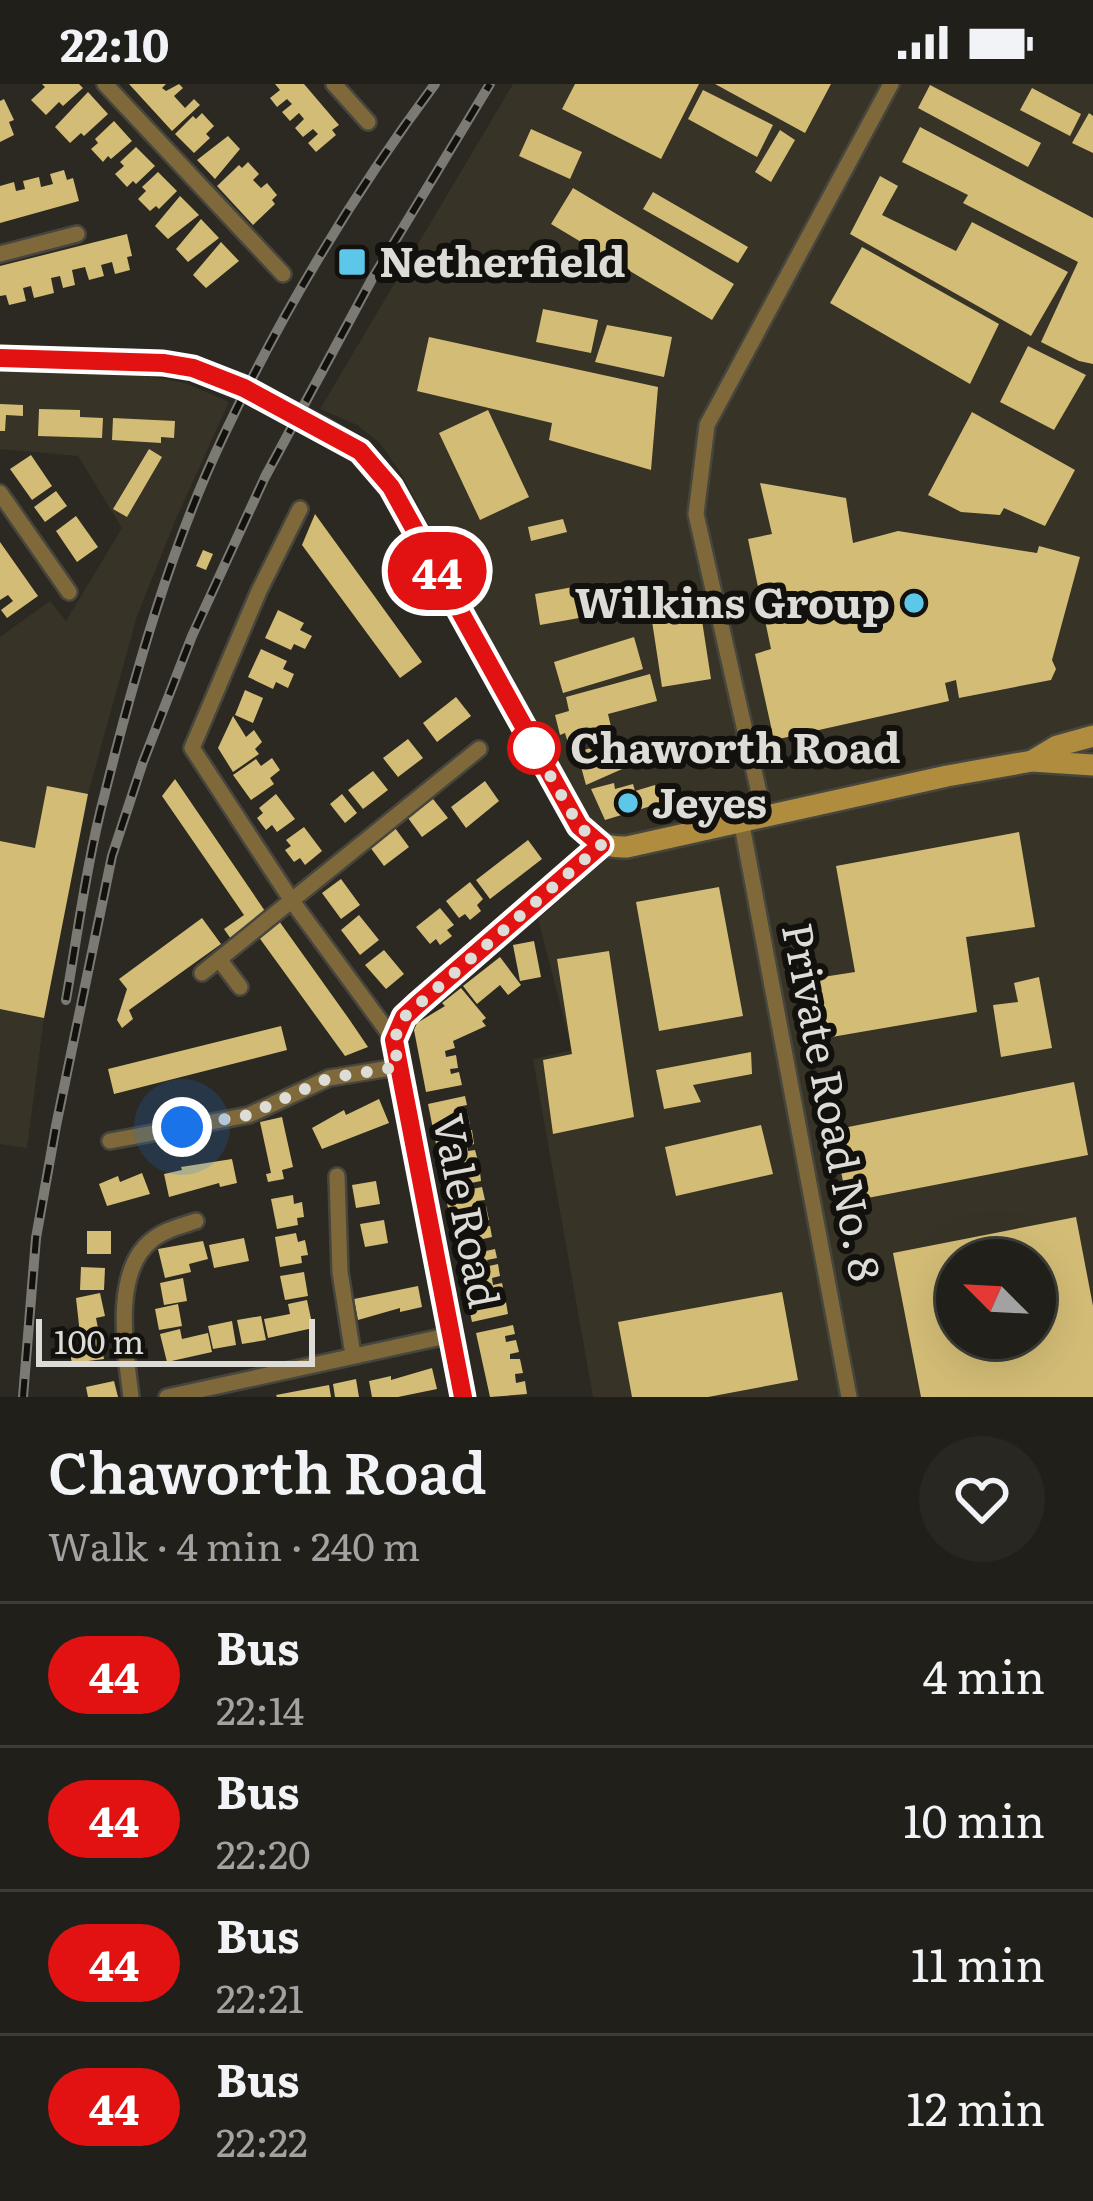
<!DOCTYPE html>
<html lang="en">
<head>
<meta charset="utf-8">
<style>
	body { margin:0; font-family:Literata,serif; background:#282722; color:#f1f3f6; height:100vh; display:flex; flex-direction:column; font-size:45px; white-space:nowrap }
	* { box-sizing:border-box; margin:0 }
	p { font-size:39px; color:#a2a2a2 }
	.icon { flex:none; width:66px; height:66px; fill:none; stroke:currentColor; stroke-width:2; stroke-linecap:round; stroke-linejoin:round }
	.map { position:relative; height:1313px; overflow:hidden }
	.side { display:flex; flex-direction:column; background:#201f19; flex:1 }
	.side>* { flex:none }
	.badge { padding:0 24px; border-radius:39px; font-size:42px; line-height:78px }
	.needle { width:78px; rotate:294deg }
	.tools { position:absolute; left:936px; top:1155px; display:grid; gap:24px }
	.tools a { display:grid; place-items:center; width:120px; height:120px; border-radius:50%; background:#201f19; box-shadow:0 12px 48px #0002,0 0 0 3px #3d3d38; font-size:60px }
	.scale { position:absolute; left:36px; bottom:30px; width:279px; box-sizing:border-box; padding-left:12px; border:6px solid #dddcd7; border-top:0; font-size:33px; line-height:42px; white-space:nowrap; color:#dddcd7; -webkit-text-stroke:9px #12110e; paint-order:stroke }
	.you { position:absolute; width:60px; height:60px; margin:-30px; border:9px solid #fff; border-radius:50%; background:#1a73e8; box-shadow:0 0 0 18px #1a73e833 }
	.map>.badge { position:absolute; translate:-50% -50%; box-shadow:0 0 0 6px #fff }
	.round { display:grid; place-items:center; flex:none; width:126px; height:126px; border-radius:63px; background:#282722 }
	.head { display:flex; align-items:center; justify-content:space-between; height:204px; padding:0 48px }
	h1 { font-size:57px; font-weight:600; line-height:90px }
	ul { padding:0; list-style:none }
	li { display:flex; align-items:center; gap:36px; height:144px; padding:0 48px; border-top:3px solid #3d3d38 }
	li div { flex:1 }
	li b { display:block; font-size:45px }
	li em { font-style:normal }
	li .badge { min-width:132px; font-weight:700; text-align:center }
	.status { display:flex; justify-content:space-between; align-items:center; height:84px; padding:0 60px; background:#201f19; direction:ltr }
	.status svg { height:33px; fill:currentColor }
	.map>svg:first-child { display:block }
	.built { fill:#373327; fill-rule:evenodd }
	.building { fill:#d3bd76; fill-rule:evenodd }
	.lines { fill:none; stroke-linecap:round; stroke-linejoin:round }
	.street-casing { stroke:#47463e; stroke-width:20 }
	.secondary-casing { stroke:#47463e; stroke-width:26 }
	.street { stroke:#7f693b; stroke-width:15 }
	.secondary { stroke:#b08c3f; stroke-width:21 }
	.rail-casing { stroke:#7b7a73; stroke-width:10 }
	.rail { stroke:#12110e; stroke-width:6; stroke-dasharray:18; stroke-linecap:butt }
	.secondary-bridge-casing { stroke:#47463e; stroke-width:26; stroke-linecap:butt }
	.secondary-bridge { stroke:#b08c3f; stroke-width:21 }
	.line-casing { stroke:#fff; stroke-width:27 }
	.line { stroke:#e21212; stroke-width:18 }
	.walk { stroke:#dddcd7; stroke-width:12; stroke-dasharray:0 21.6 }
	.poi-dot { fill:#5cc7e8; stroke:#12110e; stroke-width:4.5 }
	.stop-dot { fill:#fff; stroke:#e21212; stroke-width:6 }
	.labels { text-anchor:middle; stroke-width:12; stroke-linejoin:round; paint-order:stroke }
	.poi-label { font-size:42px; font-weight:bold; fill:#dddcd7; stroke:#12110e; text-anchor:start }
	.stop-label { font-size:42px; font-weight:bold; fill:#dddcd7; stroke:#12110e; text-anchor:start }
	.street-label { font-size:42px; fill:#dddcd7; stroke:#12110e }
</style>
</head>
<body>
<div class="status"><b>22:10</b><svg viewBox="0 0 49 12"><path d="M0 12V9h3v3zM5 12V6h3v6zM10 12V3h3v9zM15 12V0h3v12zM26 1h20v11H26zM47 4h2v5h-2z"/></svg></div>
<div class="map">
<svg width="1093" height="1313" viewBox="0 0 1093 1313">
	<rect width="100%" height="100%" fill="#2b2921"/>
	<!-- built -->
	<path class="built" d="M 513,0 L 1093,0 L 1093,1313 L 593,1313 L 533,975 L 572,966 L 538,835 L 605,776 L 402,391 L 380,359 L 357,341 L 320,325 ZM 957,1176 L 1035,1176 L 1035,1254 L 957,1254 Z
		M 0,287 L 145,292 L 185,299 L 229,318 L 175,437 L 137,532 L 88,710 L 44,934 L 27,1064 L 0,1060 L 0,553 L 50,517 L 66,537 L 122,444 L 78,372 L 0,365 Z"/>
	<!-- building -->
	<path class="building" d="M 42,0 L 79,0 L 83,4 L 63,22 L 59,18 L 46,31 L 31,16 L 45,3 Z
		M 129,0 L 166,0 L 162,4 L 166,7 L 179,0 L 183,4 L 174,12 L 185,24 L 194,15 L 200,21 L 172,47 Z
		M 275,0 L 304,0 L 339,41 L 332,46 L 336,51 L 316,68 L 308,59 L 318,50 L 313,45 L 303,53 L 295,44 L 304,35 L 299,29 L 290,37 L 282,28 L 292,20 L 287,15 L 277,23 L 270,14 L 280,6 Z
		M 575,0 L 699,0 L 661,75 L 562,25 Z
		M 715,0 L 831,0 L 805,49 Z
		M 930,1 L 1041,59 L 1028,83 L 918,24 Z
		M 1032,4 L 1081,30 L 1070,52 L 1020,26 Z
		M 703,6 L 773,41 L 757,73 L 688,35 Z
		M 88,8 L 108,30 L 84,52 L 81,49 L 70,59 L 55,43 Z
		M 4,15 L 14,36 L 9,38 L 14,51 L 0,58 L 0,17 Z
		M 202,29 L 214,42 L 206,50 L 210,54 L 194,69 L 175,50 L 193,32 L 196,35 Z
		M 1089,29 L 1093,32 L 1093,69 L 1072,59 Z
		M 114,37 L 132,57 L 111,75 L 108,72 L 103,78 L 91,65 L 98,59 L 95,55 Z
		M 920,43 L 1093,134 L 1093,280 L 1079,277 L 1041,258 L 1078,178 L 963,119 L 968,111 L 902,78 Z
		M 531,45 L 582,68 L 570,95 L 519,72 Z
		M 780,46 L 795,56 L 771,98 L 755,88 Z
		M 228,52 L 240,65 L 215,95 L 197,76 Z
		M 136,63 L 155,82 L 136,100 L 133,97 L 127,103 L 115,90 L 124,82 L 120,78 Z
		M 248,78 L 259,90 L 253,96 L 261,104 L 267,99 L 277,111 L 272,116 L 275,120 L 253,141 L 217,102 L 239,81 L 242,84 Z
		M 64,86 L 67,96 L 73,94 L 79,117 L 0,139 L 0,102 L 14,98 L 16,107 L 25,105 L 23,97 L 39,93 L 41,103 L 53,100 L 50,90 Z
		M 158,88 L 177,107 L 159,125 L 156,122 L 150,127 L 138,115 L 146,107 L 142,103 Z
		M 880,92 L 898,102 L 882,131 L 956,167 L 972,138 L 1068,188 L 1031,252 L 850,150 Z
		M 573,104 L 734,200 L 712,236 L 551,140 Z
		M 653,108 L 748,163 L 738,179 L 643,125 Z
		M 180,112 L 199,131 L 168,155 L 155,142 Z
		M 201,135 L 219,154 L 188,178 L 176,165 Z
		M 127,150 L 132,172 L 127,173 L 130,186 L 115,190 L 112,178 L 101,181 L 104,192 L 89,196 L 85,183 L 72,186 L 75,201 L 63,204 L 60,192 L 51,194 L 54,209 L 34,214 L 31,202 L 23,204 L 26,217 L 9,221 L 6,211 L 0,212 L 0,182 Z
		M 221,158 L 239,177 L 206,204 L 193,191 Z
		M 862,163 L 999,240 L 970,300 L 830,219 Z
		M 543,225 L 598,236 L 591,269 L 536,258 Z
		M 607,241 L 672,253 L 664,293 L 595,278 Z
		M 429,253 L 658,303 L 651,386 L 549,356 L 552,339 L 417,307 Z
		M 1028,262 L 1086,291 L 1054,346 L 1000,318 Z
		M 0,320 L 23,321 L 23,332 L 6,331 L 5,347 L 0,347 Z
		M 39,325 L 80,326 L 80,333 L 103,334 L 102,354 L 38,352 Z
		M 488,326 L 529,413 L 480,436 L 439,349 Z
		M 972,328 L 1075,386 L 1045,442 L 1004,424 L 1000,431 L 961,428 L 928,411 Z
		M 113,334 L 175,337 L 174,354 L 161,353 L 161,359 L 112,356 Z
		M 149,365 L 162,373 L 127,433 L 113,425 Z
		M 31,371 L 52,402 L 32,416 L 10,385 Z
		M 760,399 L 846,414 L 853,459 L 898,447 L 1037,469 L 1039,462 L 1080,473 L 1052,576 L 1056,585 L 1051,596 L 959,614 L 956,596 L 945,599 L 949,617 L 774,656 L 755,570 L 771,565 L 748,455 L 772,450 Z
		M 56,407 L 67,422 L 45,438 L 34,423 Z
		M 315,430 L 422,578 L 400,594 L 302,461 Z
		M 76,432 L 98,463 L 77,478 L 56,447 Z
		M 563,435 L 567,448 L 531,457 L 528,443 Z
		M 0,458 L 38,512 L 7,534 L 1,526 L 13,517 L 8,511 L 0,516 Z
		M 203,466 L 213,470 L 206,486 L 196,482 Z
		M 573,503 L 579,534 L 540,541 L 535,510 Z
		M 278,526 L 304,539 L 300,546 L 312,552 L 305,565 L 294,560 L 291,566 L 265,554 Z
		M 701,530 L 711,595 L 662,603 L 652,537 Z
		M 634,553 L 643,585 L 563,609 L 554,578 Z
		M 261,565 L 287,577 L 283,585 L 294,590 L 288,604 L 276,598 L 273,605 L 248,593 Z
		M 650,590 L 657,617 L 608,630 L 612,647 L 568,659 L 565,649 L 560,651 L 555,631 L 569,627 L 566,613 Z
		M 245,606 L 263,614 L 253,639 L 235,631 Z
		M 456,613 L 471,632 L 437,658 L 423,639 Z
		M 233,632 L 246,653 L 254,646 L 262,658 L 255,665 L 259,670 L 233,688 L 218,664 Z
		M 408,655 L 423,674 L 398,693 L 383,674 Z
		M 598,662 L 601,674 L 624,667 L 629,682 L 586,701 L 577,668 Z
		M 272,674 L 280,686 L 270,694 L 274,700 L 251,716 L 233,691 L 256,675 L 261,682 Z
		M 373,687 L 388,706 L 363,725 L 348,706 Z
		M 175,695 L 267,830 L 231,855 L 224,845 L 244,831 L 162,712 Z
		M 485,697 L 499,717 L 466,744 L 451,723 Z
		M 614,699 L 615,705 L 633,700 L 635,707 L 655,701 L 661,719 L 605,736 L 591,705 Z
		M 47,702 L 88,710 L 44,934 L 0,925 L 0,757 L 35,764 Z
		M 276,710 L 295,735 L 277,748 L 272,741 L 266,746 L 257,734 L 263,729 L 259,724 Z
		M 342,710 L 357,729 L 345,739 L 330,720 Z
		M 433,715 L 448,734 L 422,753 L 408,734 Z
		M 304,743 L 322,767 L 305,781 L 300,774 L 294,778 L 285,766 L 291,762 L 286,756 Z
		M 395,744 L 409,763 L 384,782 L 370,763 Z
		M 1019,748 L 1035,843 L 966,853 L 977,928 L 820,955 L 810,895 L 855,888 L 836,782 Z
		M 528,756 L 542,775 L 490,815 L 476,796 Z
		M 341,795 L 360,821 L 341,835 L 322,809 Z
		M 470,798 L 483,815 L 477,821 L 481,827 L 470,836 L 465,830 L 459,834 L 446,817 Z
		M 719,803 L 743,932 L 659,947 L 636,818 Z
		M 440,824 L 454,841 L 447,846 L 452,852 L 440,861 L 436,855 L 430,860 L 416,843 Z
		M 359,831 L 379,856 L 360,871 L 341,846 Z
		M 202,834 L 221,860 L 129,926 L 133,935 L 122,944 L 117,936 L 127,905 L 119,895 Z
		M 279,837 L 349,935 L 368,963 L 345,972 L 258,852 Z
		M 534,857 L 541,893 L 520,897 L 513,861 Z
		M 384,866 L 404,890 L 386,905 L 365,881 Z
		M 609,867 L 634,1033 L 553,1050 L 543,976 L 572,970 L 557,875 Z
		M 500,873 L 521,901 L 508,911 L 500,901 L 477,920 L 463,902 Z
		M 1039,893 L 1052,964 L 1001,973 L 993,921 L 1018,918 L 1014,899 Z
		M 461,904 L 486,934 L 482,937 L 486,942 L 453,957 L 455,964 L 445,967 L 446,973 L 456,971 L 458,984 L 450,985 L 451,990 L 459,988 L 462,1001 L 426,1008 L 414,946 L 417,939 L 445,922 L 442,919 Z
		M 281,942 L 287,966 L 114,1010 L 108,985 Z
		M 751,968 L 752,990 L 693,1001 L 701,1018 L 664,1025 L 656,986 Z
		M 1074,998 L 1088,1071 L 847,1118 L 833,1046 Z
		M 465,1012 L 467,1021 L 457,1023 L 458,1029 L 467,1027 L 470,1040 L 461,1042 L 462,1046 L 472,1046 L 474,1060 L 467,1062 L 468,1067 L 475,1066 L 478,1077 L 441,1085 L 428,1020 Z
		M 379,1015 L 389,1039 L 322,1065 L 312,1044 L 344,1026 L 346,1031 Z
		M 282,1033 L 293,1083 L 282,1086 L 284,1095 L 268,1098 L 266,1090 L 271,1089 L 260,1038 Z
		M 761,1041 L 773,1090 L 676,1112 L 665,1063 Z
		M 232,1075 L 237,1099 L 220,1103 L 219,1099 L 169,1113 L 164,1090 L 182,1086 L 181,1083 Z
		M 480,1088 L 481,1097 L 471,1099 L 472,1105 L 482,1103 L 485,1116 L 476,1117 L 477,1122 L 486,1122 L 489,1136 L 481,1138 L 482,1143 L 490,1142 L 492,1153 L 456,1161 L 442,1096 Z
		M 142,1089 L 150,1110 L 107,1122 L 99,1100 L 118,1092 L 120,1098 Z
		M 376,1097 L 380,1120 L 356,1124 L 352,1101 Z
		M 293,1111 L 294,1120 L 302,1118 L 304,1133 L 297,1134 L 298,1141 L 277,1145 L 271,1115 Z
		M 1076,1133 L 1093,1222 L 1093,1313 L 921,1313 L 893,1169 ZM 957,1176 L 1035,1176 L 1035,1254 L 957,1254 Z
		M 384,1136 L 388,1159 L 365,1163 L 360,1140 Z
		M 87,1147 L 111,1147 L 111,1170 L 87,1170 Z
		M 296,1149 L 298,1158 L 305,1156 L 308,1171 L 301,1172 L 302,1179 L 280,1183 L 275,1153 Z
		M 244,1154 L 249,1177 L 214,1184 L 209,1161 Z
		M 203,1157 L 208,1175 L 189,1180 L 191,1188 L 165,1194 L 158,1165 Z
		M 495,1165 L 497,1174 L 487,1176 L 489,1182 L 498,1180 L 500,1192 L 492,1194 L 493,1201 L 502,1199 L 505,1213 L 497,1215 L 498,1220 L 506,1218 L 508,1230 L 472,1238 L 458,1173 Z
		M 81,1183 L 105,1184 L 104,1206 L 80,1206 Z
		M 304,1188 L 308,1212 L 285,1216 L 280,1192 Z
		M 183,1194 L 187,1217 L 164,1221 L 160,1199 Z
		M 418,1202 L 422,1223 L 400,1228 L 400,1224 L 358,1236 L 354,1215 Z
		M 782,1208 L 798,1296 L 708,1313 L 632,1313 L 618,1238 Z
		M 100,1209 L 105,1232 L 96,1234 L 104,1275 L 72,1279 L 70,1270 L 82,1268 L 76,1214 Z
		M 307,1216 L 313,1244 L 268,1254 L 264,1235 L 290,1230 L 288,1220 Z
		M 178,1220 L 182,1242 L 159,1246 L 155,1225 Z
		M 261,1232 L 266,1256 L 242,1260 L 237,1236 Z
		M 232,1237 L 236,1261 L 213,1265 L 208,1242 Z
		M 513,1241 L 515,1250 L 505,1252 L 506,1258 L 516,1256 L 519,1268 L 510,1270 L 510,1275 L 520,1275 L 523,1289 L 515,1290 L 516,1299 L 525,1297 L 527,1310 L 490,1313 L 476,1249 Z
		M 180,1245 L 182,1255 L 208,1249 L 212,1268 L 167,1278 L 160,1250 Z
		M 432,1284 L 437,1305 L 398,1313 L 372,1313 L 369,1297 L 391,1292 L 391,1296 Z
		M 356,1295 L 359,1313 L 335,1313 L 333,1300 Z
		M 114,1297 L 118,1313 L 88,1313 L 86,1303 Z
		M 329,1301 L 331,1313 L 277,1313 L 276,1311 Z"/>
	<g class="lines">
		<defs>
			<path id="street" d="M 105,0 L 283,190
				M 334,0 L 368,38
				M 0,170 L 77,150
				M 0,409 L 69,508
				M 300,425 L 259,507 L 192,664 L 292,817 L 394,956
				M 764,731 L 696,430 L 707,341 L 891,0
				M 741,736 L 849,1313
				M 219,875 L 240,903
				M 202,889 L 479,665
				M 110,1057 L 249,1031 L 329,994 L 397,983
				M 337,1092 L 340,1188 L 353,1271
				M 131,1313 C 126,1269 111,1188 152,1156 C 164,1146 181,1142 196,1137
				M 167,1313 L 451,1251"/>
			<path id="secondary" d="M 0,274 L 163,279 L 193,284 L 244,305
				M 321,344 L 360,367 L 391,403 L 572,731 C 586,754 600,764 627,763 L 947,692 L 1032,677 L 1093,681
				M 1032,677 L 1057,662 L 1093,652
				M 463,1313 L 394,956 L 404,933 L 418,919 L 601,761"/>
		</defs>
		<!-- street casing -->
		<use href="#street" class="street-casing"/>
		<!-- secondary casing -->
		<use href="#secondary" class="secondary-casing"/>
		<!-- street -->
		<use href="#street" class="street"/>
		<!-- secondary -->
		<use href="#secondary" class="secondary"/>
		<defs>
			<path id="rail" d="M 66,916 C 78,847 87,777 105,709 C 135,589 170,465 223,353 C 280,232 355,107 435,0
				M 23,1313 L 36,1154 L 56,1042 L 112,772 L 143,678 L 192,552 L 265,393 L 372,195 L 490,0"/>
		</defs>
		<!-- rail casing -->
		<use href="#rail" class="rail-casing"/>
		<!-- rail -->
		<use href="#rail" class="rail"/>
		<defs>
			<path id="secondary-bridge" d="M 244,305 L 321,344"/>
		</defs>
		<!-- secondary-bridge casing -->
		<use href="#secondary-bridge" class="secondary-bridge-casing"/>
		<!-- secondary-bridge -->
		<use href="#secondary-bridge" class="secondary-bridge"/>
	</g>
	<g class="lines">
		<defs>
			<path id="line" d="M 0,274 L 163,279 L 193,284 L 244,304 L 360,367 L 391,403 L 579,742 L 601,761 L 418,920 L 404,933 L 394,956 L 463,1313"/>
		</defs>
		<!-- line casing -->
		<use href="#line" class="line-casing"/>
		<!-- line -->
		<use href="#line" class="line"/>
		<!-- walk -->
		<path class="walk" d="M 182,1043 L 248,1031 L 329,994 L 398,983 L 394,956 L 404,933 L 601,761 L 579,742 L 531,658 L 534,664"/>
	</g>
	<!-- markers -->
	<g class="poi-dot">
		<rect x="337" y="163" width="30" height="30" rx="6"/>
		<circle cx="914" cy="519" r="12"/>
		<circle cx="628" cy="719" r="12"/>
	</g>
	<circle class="stop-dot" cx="534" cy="664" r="24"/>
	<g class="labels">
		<!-- poi labels -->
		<g class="poi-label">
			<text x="379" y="193">Netherfield</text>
			<text x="890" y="534" text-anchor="end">Wilkins Group</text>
			<text x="652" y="734">Jeyes</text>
		</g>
		<!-- stop labels -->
		<g class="stop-label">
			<text x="570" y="679">Chaworth Road</text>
		</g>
		<!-- street labels -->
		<g class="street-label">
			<text transform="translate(831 1018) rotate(79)" y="15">Private Road No. 8</text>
			<text transform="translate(466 1127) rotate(79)" y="15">Vale Road</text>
		</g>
	</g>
</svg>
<div class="tools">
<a><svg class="needle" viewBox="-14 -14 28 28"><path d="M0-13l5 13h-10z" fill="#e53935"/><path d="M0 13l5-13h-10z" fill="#a2a2a2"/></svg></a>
</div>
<div class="scale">100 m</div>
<div class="you" style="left:182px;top:1043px"></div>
<b class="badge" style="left:437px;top:487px;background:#e21212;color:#fff">44</b>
</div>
<section class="side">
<div class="head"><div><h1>Chaworth Road</h1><p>Walk · 4 min · 240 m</p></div><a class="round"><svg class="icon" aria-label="heart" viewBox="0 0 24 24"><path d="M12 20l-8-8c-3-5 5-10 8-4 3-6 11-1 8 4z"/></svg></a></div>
<ul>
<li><span class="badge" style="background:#e21212;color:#fff">44</span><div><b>Bus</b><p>22:14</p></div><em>4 min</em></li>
<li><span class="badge" style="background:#e21212;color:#fff">44</span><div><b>Bus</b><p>22:20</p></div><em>10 min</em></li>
<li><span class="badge" style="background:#e21212;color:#fff">44</span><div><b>Bus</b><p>22:21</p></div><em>11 min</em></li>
<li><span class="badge" style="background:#e21212;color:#fff">44</span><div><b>Bus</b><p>22:22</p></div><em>12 min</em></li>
</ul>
</section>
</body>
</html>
